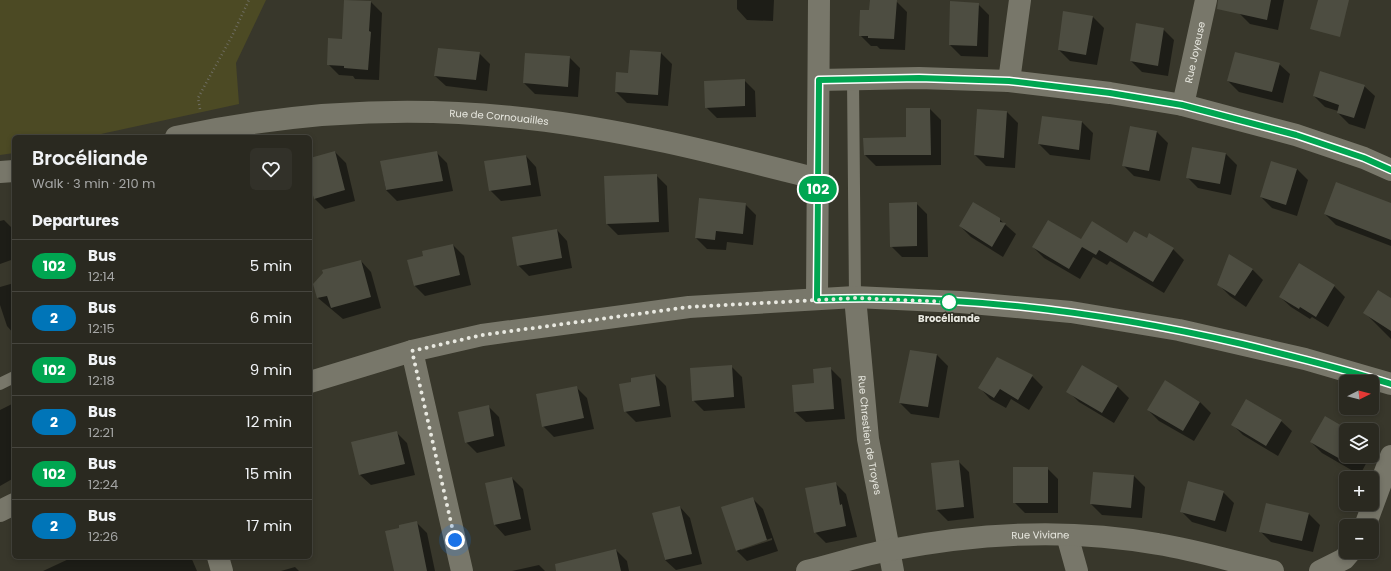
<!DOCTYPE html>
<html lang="en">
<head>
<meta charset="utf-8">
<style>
	body { margin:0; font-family:Poppins,sans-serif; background:#323129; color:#f1f3f6; height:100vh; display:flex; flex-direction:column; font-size:15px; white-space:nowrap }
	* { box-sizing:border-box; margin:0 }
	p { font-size:13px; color:#a5a6a5 }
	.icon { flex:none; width:22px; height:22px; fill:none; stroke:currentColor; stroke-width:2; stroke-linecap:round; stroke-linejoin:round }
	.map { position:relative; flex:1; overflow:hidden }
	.drawer { position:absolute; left:12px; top:135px; width:300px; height:424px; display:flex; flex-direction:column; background:#2a2920; border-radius:6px; box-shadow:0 2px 6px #0003,0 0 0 1px #46453e }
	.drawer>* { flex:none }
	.badge { padding:0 8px; border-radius:13px; font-size:14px; line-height:26px }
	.needle { width:26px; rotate:84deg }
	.buttons { position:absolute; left:1339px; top:375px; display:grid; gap:8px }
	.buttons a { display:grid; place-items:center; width:40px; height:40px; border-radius:6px; background:#2a2920; box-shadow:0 2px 6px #0003,0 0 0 1px #46453e; font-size:20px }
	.you { position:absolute; width:20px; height:20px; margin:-10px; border:3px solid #fff; border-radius:50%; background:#1a73e8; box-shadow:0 0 0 6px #1a73e833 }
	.map>.badge { position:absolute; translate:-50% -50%; box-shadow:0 0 0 2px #fff }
	h2 { padding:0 20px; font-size:15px; line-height:36px }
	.round { display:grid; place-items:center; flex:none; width:42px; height:42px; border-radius:6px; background:#323129 }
	.overview { display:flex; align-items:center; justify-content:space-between; height:68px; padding:0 20px }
	h1 { font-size:19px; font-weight:600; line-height:30px }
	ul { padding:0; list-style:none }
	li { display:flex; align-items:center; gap:12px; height:52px; padding:0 20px; border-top:1px solid #46453e }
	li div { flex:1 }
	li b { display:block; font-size:15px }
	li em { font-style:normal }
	li .badge { min-width:44px; font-weight:700; text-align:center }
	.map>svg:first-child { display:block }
	.green { fill:#4c4a24 }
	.shadow { fill:#0007; fill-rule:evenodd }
	.building { fill:#4d4d41 }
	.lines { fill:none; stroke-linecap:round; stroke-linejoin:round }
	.path { stroke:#6f6e63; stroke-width:2.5; stroke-dasharray:1 3; stroke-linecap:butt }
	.service { stroke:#78776a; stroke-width:12 }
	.minor { stroke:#78776a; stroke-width:22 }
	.tertiary { stroke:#78776a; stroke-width:22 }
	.line-casing { stroke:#fff; stroke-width:9 }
	.line { stroke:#00a651; stroke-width:6 }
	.walk { stroke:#e8e8e0; stroke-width:4; stroke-dasharray:0 7.2 }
	.stop-dot { fill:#fff; stroke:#00a651; stroke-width:2 }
	.labels { text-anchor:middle; stroke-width:3; stroke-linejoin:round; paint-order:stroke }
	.street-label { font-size:10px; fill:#e8e8e0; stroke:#2e2d22 }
	.stop-label { font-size:10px; font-weight:bold; fill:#e8e8e0; stroke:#2e2d22 }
</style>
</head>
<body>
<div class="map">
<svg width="1391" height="571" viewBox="0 0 1391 571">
	<rect width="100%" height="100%" fill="#38372b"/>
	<!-- green -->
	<path class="green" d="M 0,0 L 266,0 L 236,63 L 239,104 L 87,137 L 14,137 L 14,153 L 0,155 Z"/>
	<!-- shadow -->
	<path class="shadow" d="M 737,0 L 774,0 L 773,21 L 747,20 L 737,9 Z
		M 871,0 L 896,1 L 907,12 L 905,50 L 880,49 L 877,46 L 871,46 L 860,35 L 870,11 Z
		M 1241,0 L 1284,0 L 1278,30 L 1250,24 L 1239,13 Z
		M 371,2 L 382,13 L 379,80 L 355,79 L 353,76 L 339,75 L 328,64 L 343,40 Z
		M 978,4 L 989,15 L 988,57 L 961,56 L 950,45 Z
		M 1093,17 L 1104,28 L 1097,65 L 1070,61 L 1059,50 Z
		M 1163,29 L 1174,40 L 1168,76 L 1142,72 L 1131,61 Z
		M 479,53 L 490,64 L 487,91 L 446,86 L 435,76 Z
		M 661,53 L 672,64 L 668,106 L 627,103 L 616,92 L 629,74 Z
		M 569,57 L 580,68 L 578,97 L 535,94 L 524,83 Z
		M 1279,64 L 1290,74 L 1283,103 L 1239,92 L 1228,81 Z
		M 744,80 L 755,91 L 756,117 L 717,118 L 706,107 Z
		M 1364,86 L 1375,96 L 1365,129 L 1349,124 L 1338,113 L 1338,111 L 1325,107 L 1314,96 Z
		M 930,109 L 941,120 L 941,165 L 876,166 L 865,155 L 864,139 L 907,138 Z
		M 1007,112 L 1018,123 L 1015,168 L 986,166 L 975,155 Z
		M 1082,122 L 1093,133 L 1090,160 L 1050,155 L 1039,144 Z
		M 1131,127 L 1157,132 L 1168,143 L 1160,181 L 1134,176 L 1123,165 Z
		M 1193,148 L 1226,154 L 1237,165 L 1231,195 L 1198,188 L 1187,177 Z
		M 335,152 L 346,163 L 355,201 L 325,209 L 314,198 L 310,182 L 310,159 Z
		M 436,152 L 447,163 L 453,191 L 397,201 L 386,190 L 381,162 Z
		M 526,156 L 536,167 L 541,196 L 501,201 L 490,190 Z
		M 1297,169 L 1308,180 L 1297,216 L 1272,208 L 1261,197 Z
		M 656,175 L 667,186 L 669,232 L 618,235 L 607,224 Z
		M 916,203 L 927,214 L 928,257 L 902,257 L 891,246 Z
		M 745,204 L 756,215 L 753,245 L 727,242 L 726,250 L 707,249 L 696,238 Z
		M 1325,214 L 1391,215 L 1391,246 L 1336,225 Z
		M 999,219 L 1016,234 L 1003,257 L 971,237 L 960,226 Z
		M 4,220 L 14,230 L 14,259 L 0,264 L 0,221 Z
		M 557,230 L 567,241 L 572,268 L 529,276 L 518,265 Z
		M 1147,239 L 1173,249 L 1184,260 L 1164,293 L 1110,261 L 1107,265 L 1093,257 L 1080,279 L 1044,258 L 1033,247 L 1081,241 L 1127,244 Z
		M 453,245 L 464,256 L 471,285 L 425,296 L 414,285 L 424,257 Z
		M 361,261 L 371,272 L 381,308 L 343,319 L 318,298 L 314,284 L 324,273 Z
		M 1252,269 L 1263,280 L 1246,307 L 1230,296 L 1219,285 Z
		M 14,283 L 14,334 L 7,326 L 0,305 L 0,287 Z
		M 1334,286 L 1345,297 L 1328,327 L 1312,317 L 1310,319 L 1291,307 L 1280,297 Z
		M 1391,299 L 1391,339 L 1364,312 Z
		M 911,351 L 937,355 L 948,366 L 939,418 L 911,414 L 900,403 Z
		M 998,359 L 1032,376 L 1043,387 L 1029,410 L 1011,399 L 1006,408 L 990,399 L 980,388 Z
		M 731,366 L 742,377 L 745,408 L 704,411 L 693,400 Z
		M 1083,366 L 1118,387 L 1129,398 L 1114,423 L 1079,402 L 1068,391 Z
		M 830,368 L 841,379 L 845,419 L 806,422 L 795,412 L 815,384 Z
		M 655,375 L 666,386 L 671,417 L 636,422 L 625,411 L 632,383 Z
		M 1165,381 L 1200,402 L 1211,413 L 1194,441 L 1159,421 L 1148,410 Z
		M 576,387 L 587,398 L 594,429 L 554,437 L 543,426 Z
		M 14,403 L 14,478 L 0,486 L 0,410 Z
		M 488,406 L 499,417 L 505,446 L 477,453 L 466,442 Z
		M 1325,418 L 1347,430 L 1346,456 L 1370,456 L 1360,475 L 1322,453 L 1311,442 Z
		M 1281,421 L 1292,431 L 1278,456 L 1243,435 L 1232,424 Z
		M 396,432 L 407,443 L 415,475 L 371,485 L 360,475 Z
		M 958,461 L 969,472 L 974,518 L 948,521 L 937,510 L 933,464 Z
		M 1047,468 L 1058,479 L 1058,513 L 1025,513 L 1014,502 Z
		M 1094,473 L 1134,476 L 1145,487 L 1142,518 L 1102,515 L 1091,504 Z
		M 512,478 L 523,489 L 531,530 L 505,536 L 495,525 L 486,484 Z
		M 835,483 L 846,494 L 857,537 L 826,543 L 815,532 Z
		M 1223,492 L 1234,503 L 1226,532 L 1192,522 L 1181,511 Z
		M 752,498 L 763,509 L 778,551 L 747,561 L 736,550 ZM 772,538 L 772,540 L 741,550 L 741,548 Z
		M 680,507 L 690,518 L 702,564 L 676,570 L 665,560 L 654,514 Z
		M 1309,514 L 1320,525 L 1313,552 L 1271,542 L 1260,531 Z
		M 416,522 L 427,533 L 435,571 L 395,571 Z
		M 616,550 L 627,561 L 629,571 L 588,571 Z
		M 73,557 L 191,557 L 197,571 L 43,571 Z
		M 539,565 L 545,571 L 512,571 Z
		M 295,567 L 299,571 L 281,571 Z"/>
	<!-- building -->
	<path class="building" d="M 344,0 L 371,1 L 369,31 L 371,32 L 368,70 L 344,68 L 344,66 L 327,65 L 328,38 L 342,39 Z
		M 870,0 L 897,0 L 894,39 L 868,38 L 868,36 L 859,36 L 860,10 L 869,10 Z
		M 1218,0 L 1271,0 L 1267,20 L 1217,9 Z
		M 1318,0 L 1349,0 L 1340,37 L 1310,29 Z
		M 950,1 L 979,3 L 977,46 L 949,45 Z
		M 1063,11 L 1093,16 L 1086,55 L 1058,50 Z
		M 1136,23 L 1164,28 L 1158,66 L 1130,61 Z
		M 438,48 L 480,52 L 476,80 L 434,76 Z
		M 630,50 L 661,52 L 658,95 L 615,92 L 616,72 L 628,73 Z
		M 1235,52 L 1280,63 L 1272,92 L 1227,81 Z
		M 525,53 L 570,56 L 568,87 L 523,83 Z
		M 1320,71 L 1365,85 L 1354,118 L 1337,113 L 1339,105 L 1313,96 Z
		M 745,79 L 745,106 L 705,108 L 704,81 Z
		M 906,108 L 930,108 L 931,155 L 864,155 L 863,138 L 906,137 Z
		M 977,109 L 1007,111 L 1004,158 L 974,155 Z
		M 1042,116 L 1082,121 L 1079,150 L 1038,144 Z
		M 1130,126 L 1157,131 L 1149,171 L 1122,166 Z
		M 1192,147 L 1226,153 L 1220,184 L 1186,178 Z
		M 335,151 L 345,190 L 314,199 L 310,185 L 310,158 Z
		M 437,151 L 443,181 L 386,190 L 380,161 Z
		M 526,155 L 531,185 L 489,191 L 484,161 Z
		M 1271,161 L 1297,169 L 1286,205 L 1260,197 Z
		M 657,174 L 659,222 L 606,224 L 604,176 Z
		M 1336,182 L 1391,203 L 1391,240 L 1324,214 Z
		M 699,198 L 746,203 L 743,234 L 716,231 L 715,240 L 695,238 Z
		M 917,202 L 917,246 L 890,247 L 889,203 Z
		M 973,202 L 1000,218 L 1000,222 L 1006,223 L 992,247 L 959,226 Z
		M 1048,220 L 1081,239 L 1092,221 L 1127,243 L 1134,231 L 1147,238 L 1149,233 L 1174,248 L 1153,282 L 1099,250 L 1096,255 L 1082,247 L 1069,269 L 1032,247 Z
		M 557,229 L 562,258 L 517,266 L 512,237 Z
		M 453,244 L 460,275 L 414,286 L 407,260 L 423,256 L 422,251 Z
		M 1229,254 L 1253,269 L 1235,296 L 1217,285 Z
		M 361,260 L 371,297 L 331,308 L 327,296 L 317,298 L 313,284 L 323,273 L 322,270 Z
		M 1299,263 L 1335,285 L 1316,317 L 1300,307 L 1299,309 L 1279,297 Z
		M 1378,290 L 1391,298 L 1391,331 L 1363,313 Z
		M 910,350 L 937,354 L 928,407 L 899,403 Z
		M 997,357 L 1033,375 L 1018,400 L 1000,389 L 994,398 L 978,388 Z
		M 732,365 L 734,397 L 692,401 L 690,368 Z
		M 1082,365 L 1118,386 L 1102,413 L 1066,392 Z
		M 831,367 L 834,409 L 794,412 L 792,385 L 814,383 L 813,369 Z
		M 655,374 L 660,406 L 624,412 L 619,384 L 631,382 L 631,378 Z
		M 1165,380 L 1200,402 L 1183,431 L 1147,410 Z
		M 577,386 L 584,418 L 542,427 L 536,394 Z
		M 1246,399 L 1282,420 L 1266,446 L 1231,425 Z
		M 489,405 L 494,436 L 465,443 L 458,412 Z
		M 1325,416 L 1349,430 L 1346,430 L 1346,456 L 1353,456 L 1349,464 L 1310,442 Z
		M 397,431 L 405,464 L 359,475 L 351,442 Z
		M 959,460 L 964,507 L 936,510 L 931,463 Z
		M 1013,467 L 1048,467 L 1048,503 L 1013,503 Z
		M 1093,472 L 1134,475 L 1131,508 L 1090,504 Z
		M 512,477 L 521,519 L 494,525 L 485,483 Z
		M 1188,481 L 1224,491 L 1215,521 L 1180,512 Z
		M 836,482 L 840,505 L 842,504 L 846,526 L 814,533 L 805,488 Z
		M 753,497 L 767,540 L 736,551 L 721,507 Z
		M 1266,503 L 1309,513 L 1302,541 L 1259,532 Z
		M 680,506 L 692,554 L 665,560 L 652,513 Z
		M 417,521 L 427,571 L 394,571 L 385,531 L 399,528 L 399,525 Z
		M 616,549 L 621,571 L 556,571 L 555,564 Z"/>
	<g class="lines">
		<!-- path -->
		<path class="path" d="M 200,109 L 198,98 L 232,36 L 249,0"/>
		<!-- service -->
		<path class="service" d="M 853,79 L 855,297
			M 0,384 L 14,377"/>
		<!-- minor -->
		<g class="minor">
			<path d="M 819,80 L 919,78 L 1009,81 L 1110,93 L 1183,105 L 1296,135 L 1364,158 L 1391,170"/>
			<path d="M 1009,81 L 1020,0"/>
			<path id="s1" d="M 1183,105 L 1206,0"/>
			<path id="s2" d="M 176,137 C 291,112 412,105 530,119 C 628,130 723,155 818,179"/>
			<path d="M 0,172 L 14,171"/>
			<path id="s3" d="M 855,297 L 868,439 L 893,571"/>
			<path d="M 817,299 L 819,0"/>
			<path d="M 412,351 L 462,571"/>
			<path d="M 1365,526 L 1391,456"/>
			<path d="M 1067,535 L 1077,571"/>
			<path d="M 218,557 L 222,571"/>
			<path id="s4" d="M 807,571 C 835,564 862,555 890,550 C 977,533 1070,528 1158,544 C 1196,550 1235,562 1273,571"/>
			<path d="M 1320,571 L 1344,559 L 1350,552"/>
		</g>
		<!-- tertiary -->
		<path class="tertiary" d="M 310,382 L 412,351 L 482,335 L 689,307 L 855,297 L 960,302 L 1071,312 L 1179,330 L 1305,359 L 1391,384
			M 0,511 L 14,504"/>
	</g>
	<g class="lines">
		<defs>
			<path id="line" d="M 1391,170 L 1364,158 L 1296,135 L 1182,105 L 1110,93 L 1009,81 L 919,78 L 819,80 L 817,299 C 959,294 1103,312 1242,344 C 1292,356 1342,368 1391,384"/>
		</defs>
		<!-- line casing -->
		<use href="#line" class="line-casing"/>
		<!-- line -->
		<use href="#line" class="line"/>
		<!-- walk -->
		<path class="walk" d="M 455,540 L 412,351 L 482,335 L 689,307 L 855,298 L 949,302"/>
	</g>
	<!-- markers -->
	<circle class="stop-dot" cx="949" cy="302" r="8"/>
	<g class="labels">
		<!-- street labels -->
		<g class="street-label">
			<text dy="4" stroke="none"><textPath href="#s1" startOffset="54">Rue Joyeuse</textPath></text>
			<text dy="4" stroke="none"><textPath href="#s2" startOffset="325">Rue de Cornouailles</textPath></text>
			<text dy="4" stroke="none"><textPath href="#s3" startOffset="139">Rue Chrestien de Troyes</textPath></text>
			<text dy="4" stroke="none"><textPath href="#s4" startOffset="237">Rue Viviane</textPath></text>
		</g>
		<!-- stop labels -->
		<g class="stop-label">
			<text x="949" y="322">Brocéliande</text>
		</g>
	</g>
</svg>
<div class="buttons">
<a><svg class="needle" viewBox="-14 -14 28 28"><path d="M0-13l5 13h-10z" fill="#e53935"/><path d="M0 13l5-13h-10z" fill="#a5a6a5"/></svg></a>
<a><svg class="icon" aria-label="layers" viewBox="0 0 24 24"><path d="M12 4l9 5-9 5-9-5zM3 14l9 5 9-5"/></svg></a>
<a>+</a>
<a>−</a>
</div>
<div class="you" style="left:455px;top:540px"></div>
<b class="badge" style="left:818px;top:189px;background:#00a651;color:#fff">102</b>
<section class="drawer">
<div class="overview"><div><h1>Brocéliande</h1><p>Walk · 3 min · 210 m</p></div><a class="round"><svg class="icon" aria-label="heart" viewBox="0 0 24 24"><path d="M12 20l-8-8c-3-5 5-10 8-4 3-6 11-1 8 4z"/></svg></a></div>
<h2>Departures</h2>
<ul>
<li><span class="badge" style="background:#00a651;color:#fff">102</span><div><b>Bus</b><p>12:14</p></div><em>5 min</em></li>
<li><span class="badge" style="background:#0075b8;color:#fff">2</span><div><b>Bus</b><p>12:15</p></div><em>6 min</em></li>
<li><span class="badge" style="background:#00a651;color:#fff">102</span><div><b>Bus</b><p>12:18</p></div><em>9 min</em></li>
<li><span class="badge" style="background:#0075b8;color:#fff">2</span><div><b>Bus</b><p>12:21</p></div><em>12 min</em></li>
<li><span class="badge" style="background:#00a651;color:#fff">102</span><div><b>Bus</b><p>12:24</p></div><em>15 min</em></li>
<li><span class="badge" style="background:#0075b8;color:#fff">2</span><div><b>Bus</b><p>12:26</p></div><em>17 min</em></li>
</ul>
</section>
</div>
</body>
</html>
